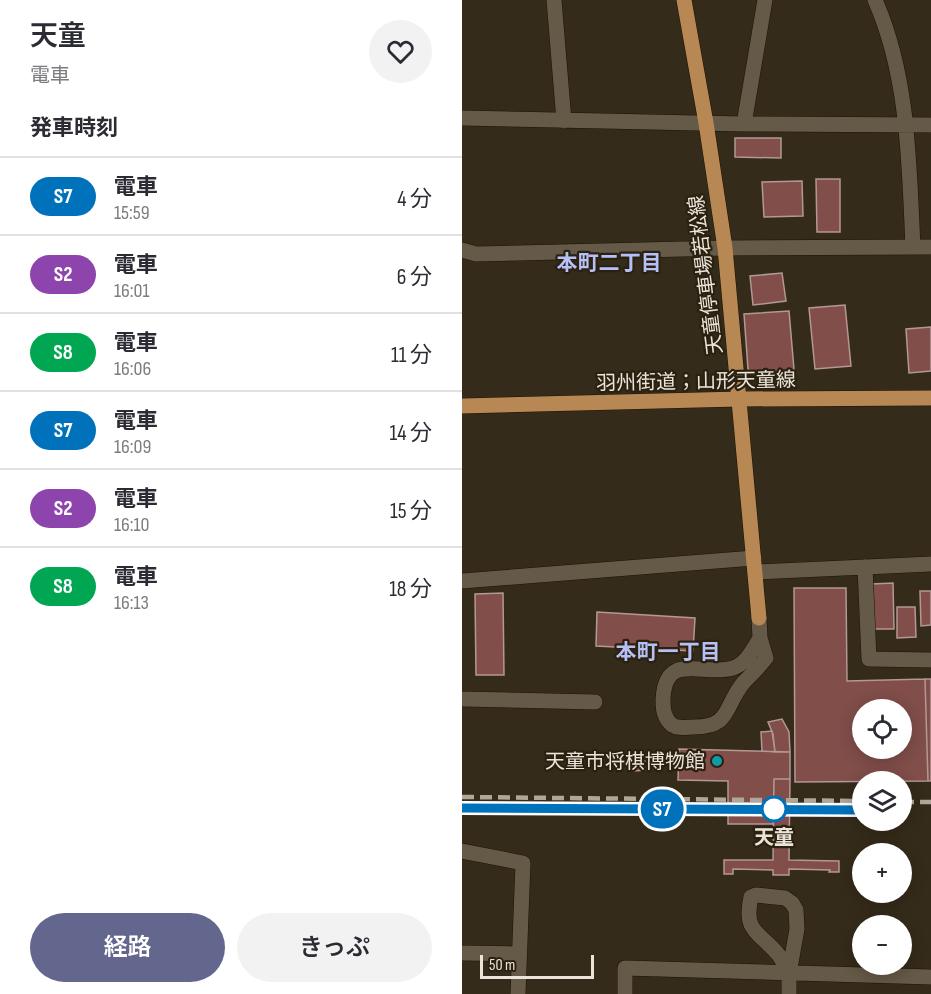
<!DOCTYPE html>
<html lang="ja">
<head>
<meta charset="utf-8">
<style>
	body { margin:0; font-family:"Sofia Sans Condensed","Noto Sans JP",sans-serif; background:#f2f2f3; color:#2b2b33; height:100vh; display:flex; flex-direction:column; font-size:22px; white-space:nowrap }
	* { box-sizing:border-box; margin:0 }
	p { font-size:20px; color:#7c7c81 }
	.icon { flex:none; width:33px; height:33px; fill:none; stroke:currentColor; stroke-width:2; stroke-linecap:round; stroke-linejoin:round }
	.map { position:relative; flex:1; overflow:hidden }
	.side { display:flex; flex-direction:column; background:#fff; width:462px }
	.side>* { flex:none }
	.badge { padding:0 12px; border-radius:20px; font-size:21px; line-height:39px }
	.fabs { position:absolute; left:390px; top:699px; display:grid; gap:12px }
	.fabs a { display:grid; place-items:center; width:60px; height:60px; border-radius:50%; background:#fff; box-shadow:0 3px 15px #0003; font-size:30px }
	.scale { position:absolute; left:18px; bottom:15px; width:114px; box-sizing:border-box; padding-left:6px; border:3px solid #ebe4d9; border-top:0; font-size:16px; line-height:21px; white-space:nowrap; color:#ebe4d9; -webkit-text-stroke:4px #2b2110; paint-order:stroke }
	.map>.badge { position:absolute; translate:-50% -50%; box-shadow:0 0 0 3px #fff }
	h2 { padding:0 30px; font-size:22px; line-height:54px }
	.round { display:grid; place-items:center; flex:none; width:63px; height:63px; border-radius:32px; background:#f2f2f3 }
	.overview { display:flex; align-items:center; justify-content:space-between; height:102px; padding:0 30px }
	h1 { font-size:28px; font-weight:600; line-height:45px }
	.primary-button { display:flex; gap:12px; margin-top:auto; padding:12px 30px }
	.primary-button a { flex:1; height:69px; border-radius:36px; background:#63678d; color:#fff; font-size:24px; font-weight:600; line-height:69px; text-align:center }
	.primary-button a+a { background:#f2f2f3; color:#2b2b33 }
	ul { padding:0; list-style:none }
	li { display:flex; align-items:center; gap:18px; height:78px; padding:0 30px; border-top:2px solid #e1e1e2 }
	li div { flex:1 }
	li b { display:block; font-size:22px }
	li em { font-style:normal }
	li .badge { min-width:66px; font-weight:700; text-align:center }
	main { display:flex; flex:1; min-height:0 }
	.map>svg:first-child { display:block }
	.building { fill:#814e4a; stroke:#b39896; stroke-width:1.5; fill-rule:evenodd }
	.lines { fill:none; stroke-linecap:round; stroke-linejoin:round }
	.minor-casing { stroke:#1d1304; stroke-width:16 }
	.major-casing { stroke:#1d1304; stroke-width:16 }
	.minor { stroke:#655947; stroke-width:15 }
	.major { stroke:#b88854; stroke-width:15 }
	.rail { stroke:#afa79a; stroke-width:4.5; stroke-dasharray:12 6; stroke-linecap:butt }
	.line-casing { stroke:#fff; stroke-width:14 }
	.line { stroke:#0072bc; stroke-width:9 }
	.culture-dot { fill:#0f9aa8; stroke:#2b2110; stroke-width:2 }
	.stop-dot { fill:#fff; stroke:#0072bc; stroke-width:3 }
	.labels { text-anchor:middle; stroke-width:4.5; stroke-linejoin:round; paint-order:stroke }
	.street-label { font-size:20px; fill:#ebe4d9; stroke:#2b2110 }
	.poi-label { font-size:20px; fill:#ebe4d9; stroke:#2b2110; text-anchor:end }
	.stop-label { font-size:20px; font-weight:bold; fill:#ebe4d9; stroke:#2b2110 }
	.neighbourhood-label { font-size:21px; font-weight:bold; fill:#b7bff7; stroke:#2b2110 }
</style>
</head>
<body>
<main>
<section class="side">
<div class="overview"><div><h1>天童</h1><p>電車</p></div><a class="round"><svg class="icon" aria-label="heart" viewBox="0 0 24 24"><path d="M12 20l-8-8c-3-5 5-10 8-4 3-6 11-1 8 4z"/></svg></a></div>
<h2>発車時刻</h2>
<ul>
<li><span class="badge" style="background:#0072bc;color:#fff">S7</span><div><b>電車</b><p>15:59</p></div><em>4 分</em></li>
<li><span class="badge" style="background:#8e44ad;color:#fff">S2</span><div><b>電車</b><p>16:01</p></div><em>6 分</em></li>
<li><span class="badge" style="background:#00a651;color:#fff">S8</span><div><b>電車</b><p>16:06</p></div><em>11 分</em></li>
<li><span class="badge" style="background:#0072bc;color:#fff">S7</span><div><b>電車</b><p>16:09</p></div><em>14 分</em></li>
<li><span class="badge" style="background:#8e44ad;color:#fff">S2</span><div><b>電車</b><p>16:10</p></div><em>15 分</em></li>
<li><span class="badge" style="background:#00a651;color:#fff">S8</span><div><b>電車</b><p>16:13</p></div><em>18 分</em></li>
</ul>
<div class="primary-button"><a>経路</a><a>きっぷ</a></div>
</section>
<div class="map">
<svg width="469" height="994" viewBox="0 0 469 994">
	<rect width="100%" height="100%" fill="#352b1a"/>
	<!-- building -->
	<path class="building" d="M 273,138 L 319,138 L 319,158 L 273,157 Z
		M 354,179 L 378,179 L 378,232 L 355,232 Z
		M 340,181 L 341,216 L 302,217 L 300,182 Z
		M 320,273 L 324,301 L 291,305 L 288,276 Z
		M 383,305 L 389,366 L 353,369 L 347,308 Z
		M 327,311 L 333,381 L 304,383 L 286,369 L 282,314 Z
		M 469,327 L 469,371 L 447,373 L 444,329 Z
		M 431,583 L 432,629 L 411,629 L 410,584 Z
		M 332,588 L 384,588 L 385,681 L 463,679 L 466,781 L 333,782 ZM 400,710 L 440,710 L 440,748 L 400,748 Z
		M 458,591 L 469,591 L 469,625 L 459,626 Z
		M 41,593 L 42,675 L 14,675 L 13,594 Z
		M 435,607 L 453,607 L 454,637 L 435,638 Z
		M 135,612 L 233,618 L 231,651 L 134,646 Z
		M 463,679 L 469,679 L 469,781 L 466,781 Z
		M 320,719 L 327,732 L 328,752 L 313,752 L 311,734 L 306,722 Z
		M 310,731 L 313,752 L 300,751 L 299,732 Z
		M 217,749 L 328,752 L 328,779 L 312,779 L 311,824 L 266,824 L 266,781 L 216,780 Z
		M 188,761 L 188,770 L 170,771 L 169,762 Z
		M 312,779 L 328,779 L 327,860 L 377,861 L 377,872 L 367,872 L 368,870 L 327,869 L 327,875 L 311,875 L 311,870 L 271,869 L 271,874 L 262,874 L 262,860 L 311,860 Z"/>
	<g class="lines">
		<defs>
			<path id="minor" d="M 92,0 L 102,121
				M 413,0 C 447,77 447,165 451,247
				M 0,118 L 282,124 L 469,125
				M 282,124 L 303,0
				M 0,250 L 14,254 L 263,248 L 469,247
				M 403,567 L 407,659 L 469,660
				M 293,572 L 469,564
				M 0,581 L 292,558
				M 297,618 L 298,638 L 304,658 C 297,667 290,674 282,682 C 262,705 270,727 232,727 C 224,727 216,729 210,725 C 202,718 201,710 201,700 C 203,650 240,677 271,668 C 284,664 291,649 298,638
				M 0,699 L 133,702
				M 0,851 L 61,863 L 56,994
				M 0,953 L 57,954
				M 327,974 C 323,967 320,958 315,953 C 297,932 281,932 289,897 L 294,895 L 323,898 L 330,903 L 334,910 L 335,929 L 327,974 L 327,994
				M 163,994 L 163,968 L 469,977"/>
			<path id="major" d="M 222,0 L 244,123 L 263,248 L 297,618
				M 0,406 L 277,399 L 469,398"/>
		</defs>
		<!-- minor casing -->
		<use href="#minor" class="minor-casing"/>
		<!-- major casing -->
		<use href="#major" class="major-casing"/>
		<!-- minor -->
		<use href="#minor" class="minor"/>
		<!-- major -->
		<use href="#major" class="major"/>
		<!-- rail -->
		<path class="rail" d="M 0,797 L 400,801
			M 440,802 L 469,802
			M 0,808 L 400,810"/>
	</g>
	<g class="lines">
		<defs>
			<path id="line" d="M 0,808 L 400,810"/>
		</defs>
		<!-- line casing -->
		<use href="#line" class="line-casing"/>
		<!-- line -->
		<use href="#line" class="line"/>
	</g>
	<!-- markers -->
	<circle class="culture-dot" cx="255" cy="761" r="6"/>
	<circle class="stop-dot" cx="312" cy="809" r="12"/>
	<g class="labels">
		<!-- street labels -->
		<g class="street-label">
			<text transform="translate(243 275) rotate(-97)" y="7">天童停車場若松線</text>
			<text transform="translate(234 381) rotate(-1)" y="7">羽州街道；山形天童線</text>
		</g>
		<!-- poi labels -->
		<g class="poi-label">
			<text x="243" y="768">天童市将棋博物館</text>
		</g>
		<!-- stop labels -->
		<g class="stop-label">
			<text x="312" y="844">天童</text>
		</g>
		<!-- neighbourhood labels -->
		<g class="neighbourhood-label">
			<text x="147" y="270">本町二丁目</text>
			<text x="206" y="659">本町一丁目</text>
		</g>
	</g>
</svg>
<div class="fabs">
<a><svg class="icon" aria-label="locate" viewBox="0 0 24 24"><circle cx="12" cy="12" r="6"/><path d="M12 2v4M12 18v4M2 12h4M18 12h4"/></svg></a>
<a><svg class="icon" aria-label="layers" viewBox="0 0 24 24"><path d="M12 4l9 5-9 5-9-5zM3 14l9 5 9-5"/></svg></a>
<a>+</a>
<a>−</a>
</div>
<div class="scale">50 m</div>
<b class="badge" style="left:200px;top:809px;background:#0072bc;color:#fff">S7</b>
</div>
</main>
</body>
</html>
